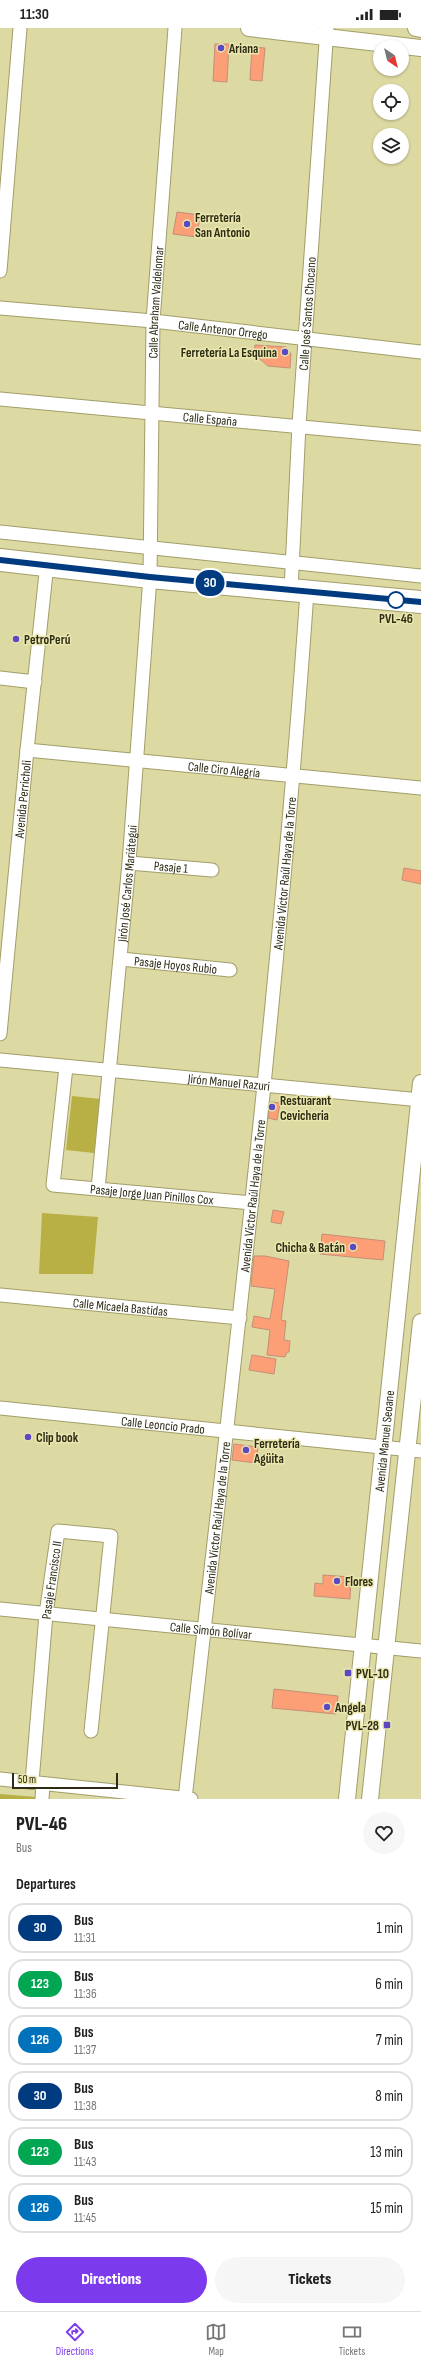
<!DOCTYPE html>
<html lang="en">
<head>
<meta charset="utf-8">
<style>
	body { margin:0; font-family:"Sofia Sans Condensed",sans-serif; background:#f6f6f6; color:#222; height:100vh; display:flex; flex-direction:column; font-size:15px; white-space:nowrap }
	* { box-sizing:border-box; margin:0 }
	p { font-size:13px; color:#767676 }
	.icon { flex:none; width:22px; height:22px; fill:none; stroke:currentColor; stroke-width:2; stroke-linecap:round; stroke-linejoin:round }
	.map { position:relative; height:1771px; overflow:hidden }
	.details { display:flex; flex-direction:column; background:#fff; flex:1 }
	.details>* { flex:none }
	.badge { padding:0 8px; border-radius:13px; font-size:14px; line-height:26px }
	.needle { width:26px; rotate:145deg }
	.controls { position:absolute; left:373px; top:12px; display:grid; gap:8px }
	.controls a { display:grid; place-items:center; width:36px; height:36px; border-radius:50%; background:#fff; box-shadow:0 1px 3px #0004; font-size:20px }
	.scale { position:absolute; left:12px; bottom:10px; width:106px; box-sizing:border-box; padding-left:4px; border:2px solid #2e2c16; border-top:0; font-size:11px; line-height:14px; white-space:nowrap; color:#2e2c16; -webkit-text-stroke:3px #eae7ae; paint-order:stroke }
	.map>.badge { position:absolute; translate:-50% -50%; box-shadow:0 0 0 2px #fff }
	h2 { padding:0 16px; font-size:15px; line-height:36px }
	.round { display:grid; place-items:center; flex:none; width:42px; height:42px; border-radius:21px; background:#f6f6f6 }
	.overview { display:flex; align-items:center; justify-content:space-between; height:68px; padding:0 16px }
	h1 { font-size:19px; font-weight:800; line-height:30px }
	.button { display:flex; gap:8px; margin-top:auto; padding:8px 16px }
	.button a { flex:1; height:46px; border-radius:24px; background:#7c3aed; color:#fff; font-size:16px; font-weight:800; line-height:46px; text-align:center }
	.button a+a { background:#f6f6f6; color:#222 }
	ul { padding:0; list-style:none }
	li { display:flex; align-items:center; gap:12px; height:50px; margin:0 8px 6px; padding:0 8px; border:2px solid #e0e0e0; border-radius:16px }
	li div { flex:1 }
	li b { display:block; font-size:15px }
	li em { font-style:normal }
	li .badge { min-width:44px; font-weight:700; text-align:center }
	.status { display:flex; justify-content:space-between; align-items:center; height:28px; padding:0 20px; background:#fff; direction:ltr }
	.status svg { height:11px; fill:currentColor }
	.tabs { display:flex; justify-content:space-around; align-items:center; height:56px; border-top:1px solid #e0e0e0; background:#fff; font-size:11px; color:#767676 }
	.tabs a { display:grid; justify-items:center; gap:2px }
	.tabs .on { color:#7c3aed }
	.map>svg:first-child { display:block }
	.green { fill:#b8b045 }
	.building { fill:#fc9f76; stroke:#c48f78 }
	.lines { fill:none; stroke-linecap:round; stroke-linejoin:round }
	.minor-casing { stroke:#a29e69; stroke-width:15 }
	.tertiary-casing { stroke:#a29e69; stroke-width:18 }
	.trunk-casing { stroke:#a29e69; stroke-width:24 }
	.minor { stroke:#fff; stroke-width:13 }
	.tertiary { stroke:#fff; stroke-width:16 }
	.trunk { stroke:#fff; stroke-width:22 }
	.line-casing { stroke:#fff; stroke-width:9 }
	.line { stroke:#003b80; stroke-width:6 }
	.poi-dot { fill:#5c49c2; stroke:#eae7ae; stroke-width:1.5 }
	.stop-dot { fill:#fff; stroke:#003b80; stroke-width:2 }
	.labels { text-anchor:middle; stroke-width:3; stroke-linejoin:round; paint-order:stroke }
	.poi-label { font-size:13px; font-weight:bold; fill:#2e2c16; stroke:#eae7ae; text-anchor:start }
	.street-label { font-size:13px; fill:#2e2c16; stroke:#eae7ae }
	.stop-label { font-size:13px; font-weight:bold; fill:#2e2c16; stroke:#eae7ae }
</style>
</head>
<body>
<div class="status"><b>11:30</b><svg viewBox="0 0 49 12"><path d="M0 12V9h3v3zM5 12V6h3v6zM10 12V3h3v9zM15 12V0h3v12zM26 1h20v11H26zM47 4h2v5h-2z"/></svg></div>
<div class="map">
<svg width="421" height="1771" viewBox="0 0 421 1771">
	<rect width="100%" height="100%" fill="#ddd9a2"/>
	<!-- green -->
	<path class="green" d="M 72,1068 L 101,1071 L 94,1125 L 66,1122 Z
		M 42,1185 L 98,1189 L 93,1246 L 39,1246 Z
		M 0,1766 L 36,1769 L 36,1771 L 0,1771 Z"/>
	<!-- building -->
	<path class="building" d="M 215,16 L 229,16 L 227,54 L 213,53 Z
		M 252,19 L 265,20 L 262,53 L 250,52 Z
		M 177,184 L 200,187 L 197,209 L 173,206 Z
		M 255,317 L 286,319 L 291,326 L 290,340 L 268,338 L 254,326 Z
		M 404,840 L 421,843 L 421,856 L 402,852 Z
		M 272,1074 L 280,1075 L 277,1092 L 268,1090 L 270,1075 Z
		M 273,1182 L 284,1184 L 281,1196 L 271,1194 Z
		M 322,1206 L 385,1213 L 383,1232 L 320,1226 Z
		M 254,1228 L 265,1228 L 289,1233 L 281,1292 L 286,1293 L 284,1312 L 290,1313 L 289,1324 L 287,1324 L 285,1329 L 267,1327 L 270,1302 L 252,1299 L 254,1288 L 270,1291 L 275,1261 L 251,1258 Z
		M 252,1327 L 276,1331 L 274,1346 L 249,1342 Z
		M 234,1416 L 258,1419 L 256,1435 L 232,1432 Z
		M 323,1547 L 351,1549 L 350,1571 L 314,1568 L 315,1555 L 323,1556 Z
		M 274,1661 L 338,1668 L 336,1686 L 272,1680 Z"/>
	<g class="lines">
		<defs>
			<g id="minor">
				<path d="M 0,243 L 20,0"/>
				<path id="s1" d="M 0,280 L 153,293 L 421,324"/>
				<path id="s2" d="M 0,371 L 421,410"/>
				<path d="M 0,504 L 421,548"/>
				<path id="s3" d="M 291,562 L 299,397 L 327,0"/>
				<path d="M 0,650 L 35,654"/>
				<path id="s4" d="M 27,722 L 421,760"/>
				<path id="s5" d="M 129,835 L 212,842"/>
				<path id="s6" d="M 121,931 L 230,942"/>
				<path id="s7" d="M 0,1006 L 27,722 L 47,536"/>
				<path id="s8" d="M 0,1032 L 421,1072"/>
				<path id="s9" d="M 66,1039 L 53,1157 L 252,1175"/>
				<path id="s10" d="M 98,1161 L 129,835 L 150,549 L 153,293 L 175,0"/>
				<path id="s11" d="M 0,1267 L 240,1290"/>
				<path id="s12" d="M 0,1380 L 421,1423"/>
				<path id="s13" d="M 0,1581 L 421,1623"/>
				<path d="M 0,1751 L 191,1771"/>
				<path id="s14" d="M 32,1754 L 46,1586 L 58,1503 L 111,1508 L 91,1703"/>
				<path d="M 42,1771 L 43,1756"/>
				<path id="s15" d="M 185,1771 C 230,1369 279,968 307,564"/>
			</g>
			<g id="tertiary">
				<path d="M 249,0 L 421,20"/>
				<path d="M 416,0 L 421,1"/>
				<path id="s16" d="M 347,1771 L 421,1055"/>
				<path d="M 370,1771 L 421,1294"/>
			</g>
			<path id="trunk" d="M 0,532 L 150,549 L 421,574"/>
		</defs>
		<!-- minor casing -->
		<use href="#minor" class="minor-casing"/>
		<!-- tertiary casing -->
		<use href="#tertiary" class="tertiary-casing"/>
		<!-- trunk casing -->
		<use href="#trunk" class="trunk-casing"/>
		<!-- minor -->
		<use href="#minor" class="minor"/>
		<!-- tertiary -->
		<use href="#tertiary" class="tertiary"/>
		<!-- trunk -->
		<use href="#trunk" class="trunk"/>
	</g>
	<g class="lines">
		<defs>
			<path id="line" d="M 0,532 L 150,549 L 421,574"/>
		</defs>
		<!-- line casing -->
		<use href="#line" class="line-casing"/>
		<!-- line -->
		<use href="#line" class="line"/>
	</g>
	<!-- markers -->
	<g class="poi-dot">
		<circle cx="221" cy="20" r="4"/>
		<circle cx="187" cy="196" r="4"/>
		<circle cx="285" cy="324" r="4"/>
		<circle cx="16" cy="611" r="4"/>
		<circle cx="272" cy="1079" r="4"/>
		<circle cx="353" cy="1219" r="4"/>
		<circle cx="28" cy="1409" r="4"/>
		<circle cx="246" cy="1422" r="4"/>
		<circle cx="337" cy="1553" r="4"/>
		<rect x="344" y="1641" width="8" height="8" rx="2"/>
		<circle cx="327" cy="1679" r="4"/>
		<rect x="383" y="1693" width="8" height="8" rx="2"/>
	</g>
	<circle class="stop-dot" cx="396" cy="572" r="8"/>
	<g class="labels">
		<!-- poi labels -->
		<g class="poi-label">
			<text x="229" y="25">Ariana</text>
			<text x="195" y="194">Ferretería<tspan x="195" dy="15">San Antonio</tspan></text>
			<text x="277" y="329" text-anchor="end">Ferretería La Esquina</text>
			<text x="24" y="616">PetroPerú</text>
			<text x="280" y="1077">Restuarant<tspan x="280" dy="15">Cevicheria</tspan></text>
			<text x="345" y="1224" text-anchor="end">Chicha &amp; Batán</text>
			<text x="36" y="1414">Clip book</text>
			<text x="254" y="1420">Ferretería<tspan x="254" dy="15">Agüita</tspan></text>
			<text x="345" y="1558">Flores</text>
			<text x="356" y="1650">PVL-10</text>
			<text x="335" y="1684">Angela</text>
			<text x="379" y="1702" text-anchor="end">PVL-28</text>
		</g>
		<!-- street labels -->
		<g class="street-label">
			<text dy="5" stroke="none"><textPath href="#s10" startOffset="889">Calle Abraham Valdelomar</textPath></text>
			<text dy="5" stroke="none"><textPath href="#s3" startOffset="277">Calle José Santos Chocano</textPath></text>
			<text dy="5" stroke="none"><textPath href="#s1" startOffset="224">Calle Antenor Orrego</textPath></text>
			<text dy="5" stroke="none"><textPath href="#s2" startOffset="211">Calle España</textPath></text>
			<text dy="5" stroke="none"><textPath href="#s4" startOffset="198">Calle Ciro Alegría</textPath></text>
			<text dy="5" stroke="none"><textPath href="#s7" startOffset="236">Avenida Perricholi</textPath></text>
			<text dy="5" stroke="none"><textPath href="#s5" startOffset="42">Pasaje 1</textPath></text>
			<text dy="5" stroke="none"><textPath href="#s15" startOffset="931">Avenida Víctor Raúl Haya de la Torre</textPath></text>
			<text dy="5" stroke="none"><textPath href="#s10" startOffset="307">Jirón José Carlos Mariátegui</textPath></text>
			<text dy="5" stroke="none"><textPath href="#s6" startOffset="55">Pasaje Hoyos Rubio</textPath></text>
			<text dy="5" stroke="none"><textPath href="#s8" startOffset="230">Jirón Manuel Razuri</textPath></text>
			<text dy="5" stroke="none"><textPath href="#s9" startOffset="218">Pasaje Jorge Juan Pinillos Cox</textPath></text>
			<text dy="5" stroke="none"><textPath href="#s15" startOffset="607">Avenida Víctor Raúl Haya de la Torre</textPath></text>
			<text dy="5" stroke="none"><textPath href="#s11" startOffset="121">Calle Micaela Bastidas</textPath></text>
			<text dy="5" stroke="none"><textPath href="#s12" startOffset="164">Calle Leoncio Prado</textPath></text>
			<text dy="5" stroke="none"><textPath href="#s16" startOffset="360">Avenida Manuel Seoane</textPath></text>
			<text dy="5" stroke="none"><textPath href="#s15" startOffset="283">Avenida Víctor Raúl Haya de la Torre</textPath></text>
			<text dy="5" stroke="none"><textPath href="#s14" startOffset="203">Pasaje Francisco II</textPath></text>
			<text dy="5" stroke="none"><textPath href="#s13" startOffset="212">Calle Simón Bolívar</textPath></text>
		</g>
		<!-- stop labels -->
		<g class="stop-label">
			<text x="396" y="595">PVL-46</text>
		</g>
	</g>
</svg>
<div class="controls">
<a><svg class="needle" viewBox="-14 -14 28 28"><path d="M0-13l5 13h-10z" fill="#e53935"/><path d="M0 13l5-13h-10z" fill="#767676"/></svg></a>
<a><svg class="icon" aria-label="locate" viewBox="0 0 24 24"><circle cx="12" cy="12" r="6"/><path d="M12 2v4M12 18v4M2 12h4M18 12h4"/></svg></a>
<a><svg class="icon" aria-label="layers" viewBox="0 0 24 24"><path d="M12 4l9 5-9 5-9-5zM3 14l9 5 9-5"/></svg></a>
</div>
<div class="scale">50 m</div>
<b class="badge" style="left:210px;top:555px;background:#003b80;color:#fff">30</b>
</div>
<section class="details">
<div class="overview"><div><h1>PVL-46</h1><p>Bus</p></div><a class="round"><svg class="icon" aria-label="heart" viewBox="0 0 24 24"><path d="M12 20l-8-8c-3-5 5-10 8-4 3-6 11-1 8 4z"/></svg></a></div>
<h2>Departures</h2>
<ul>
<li><span class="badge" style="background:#003b80;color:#fff">30</span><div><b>Bus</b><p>11:31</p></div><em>1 min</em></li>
<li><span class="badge" style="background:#00a651;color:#fff">123</span><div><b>Bus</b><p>11:36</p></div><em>6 min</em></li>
<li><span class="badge" style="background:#0072bc;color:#fff">126</span><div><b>Bus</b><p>11:37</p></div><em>7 min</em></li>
<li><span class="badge" style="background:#003b80;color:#fff">30</span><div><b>Bus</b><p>11:38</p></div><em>8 min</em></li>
<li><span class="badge" style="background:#00a651;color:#fff">123</span><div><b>Bus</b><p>11:43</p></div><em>13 min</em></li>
<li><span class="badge" style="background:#0072bc;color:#fff">126</span><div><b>Bus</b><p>11:45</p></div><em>15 min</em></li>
</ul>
<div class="button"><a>Directions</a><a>Tickets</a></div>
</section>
<nav class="tabs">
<a class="on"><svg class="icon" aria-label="directions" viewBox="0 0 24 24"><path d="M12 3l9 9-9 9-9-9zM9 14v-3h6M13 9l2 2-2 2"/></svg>Directions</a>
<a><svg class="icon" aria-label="map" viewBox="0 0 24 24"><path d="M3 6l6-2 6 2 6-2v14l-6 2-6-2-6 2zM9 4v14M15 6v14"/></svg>Map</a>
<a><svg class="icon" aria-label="tickets" viewBox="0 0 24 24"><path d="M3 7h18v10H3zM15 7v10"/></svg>Tickets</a>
</nav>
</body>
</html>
